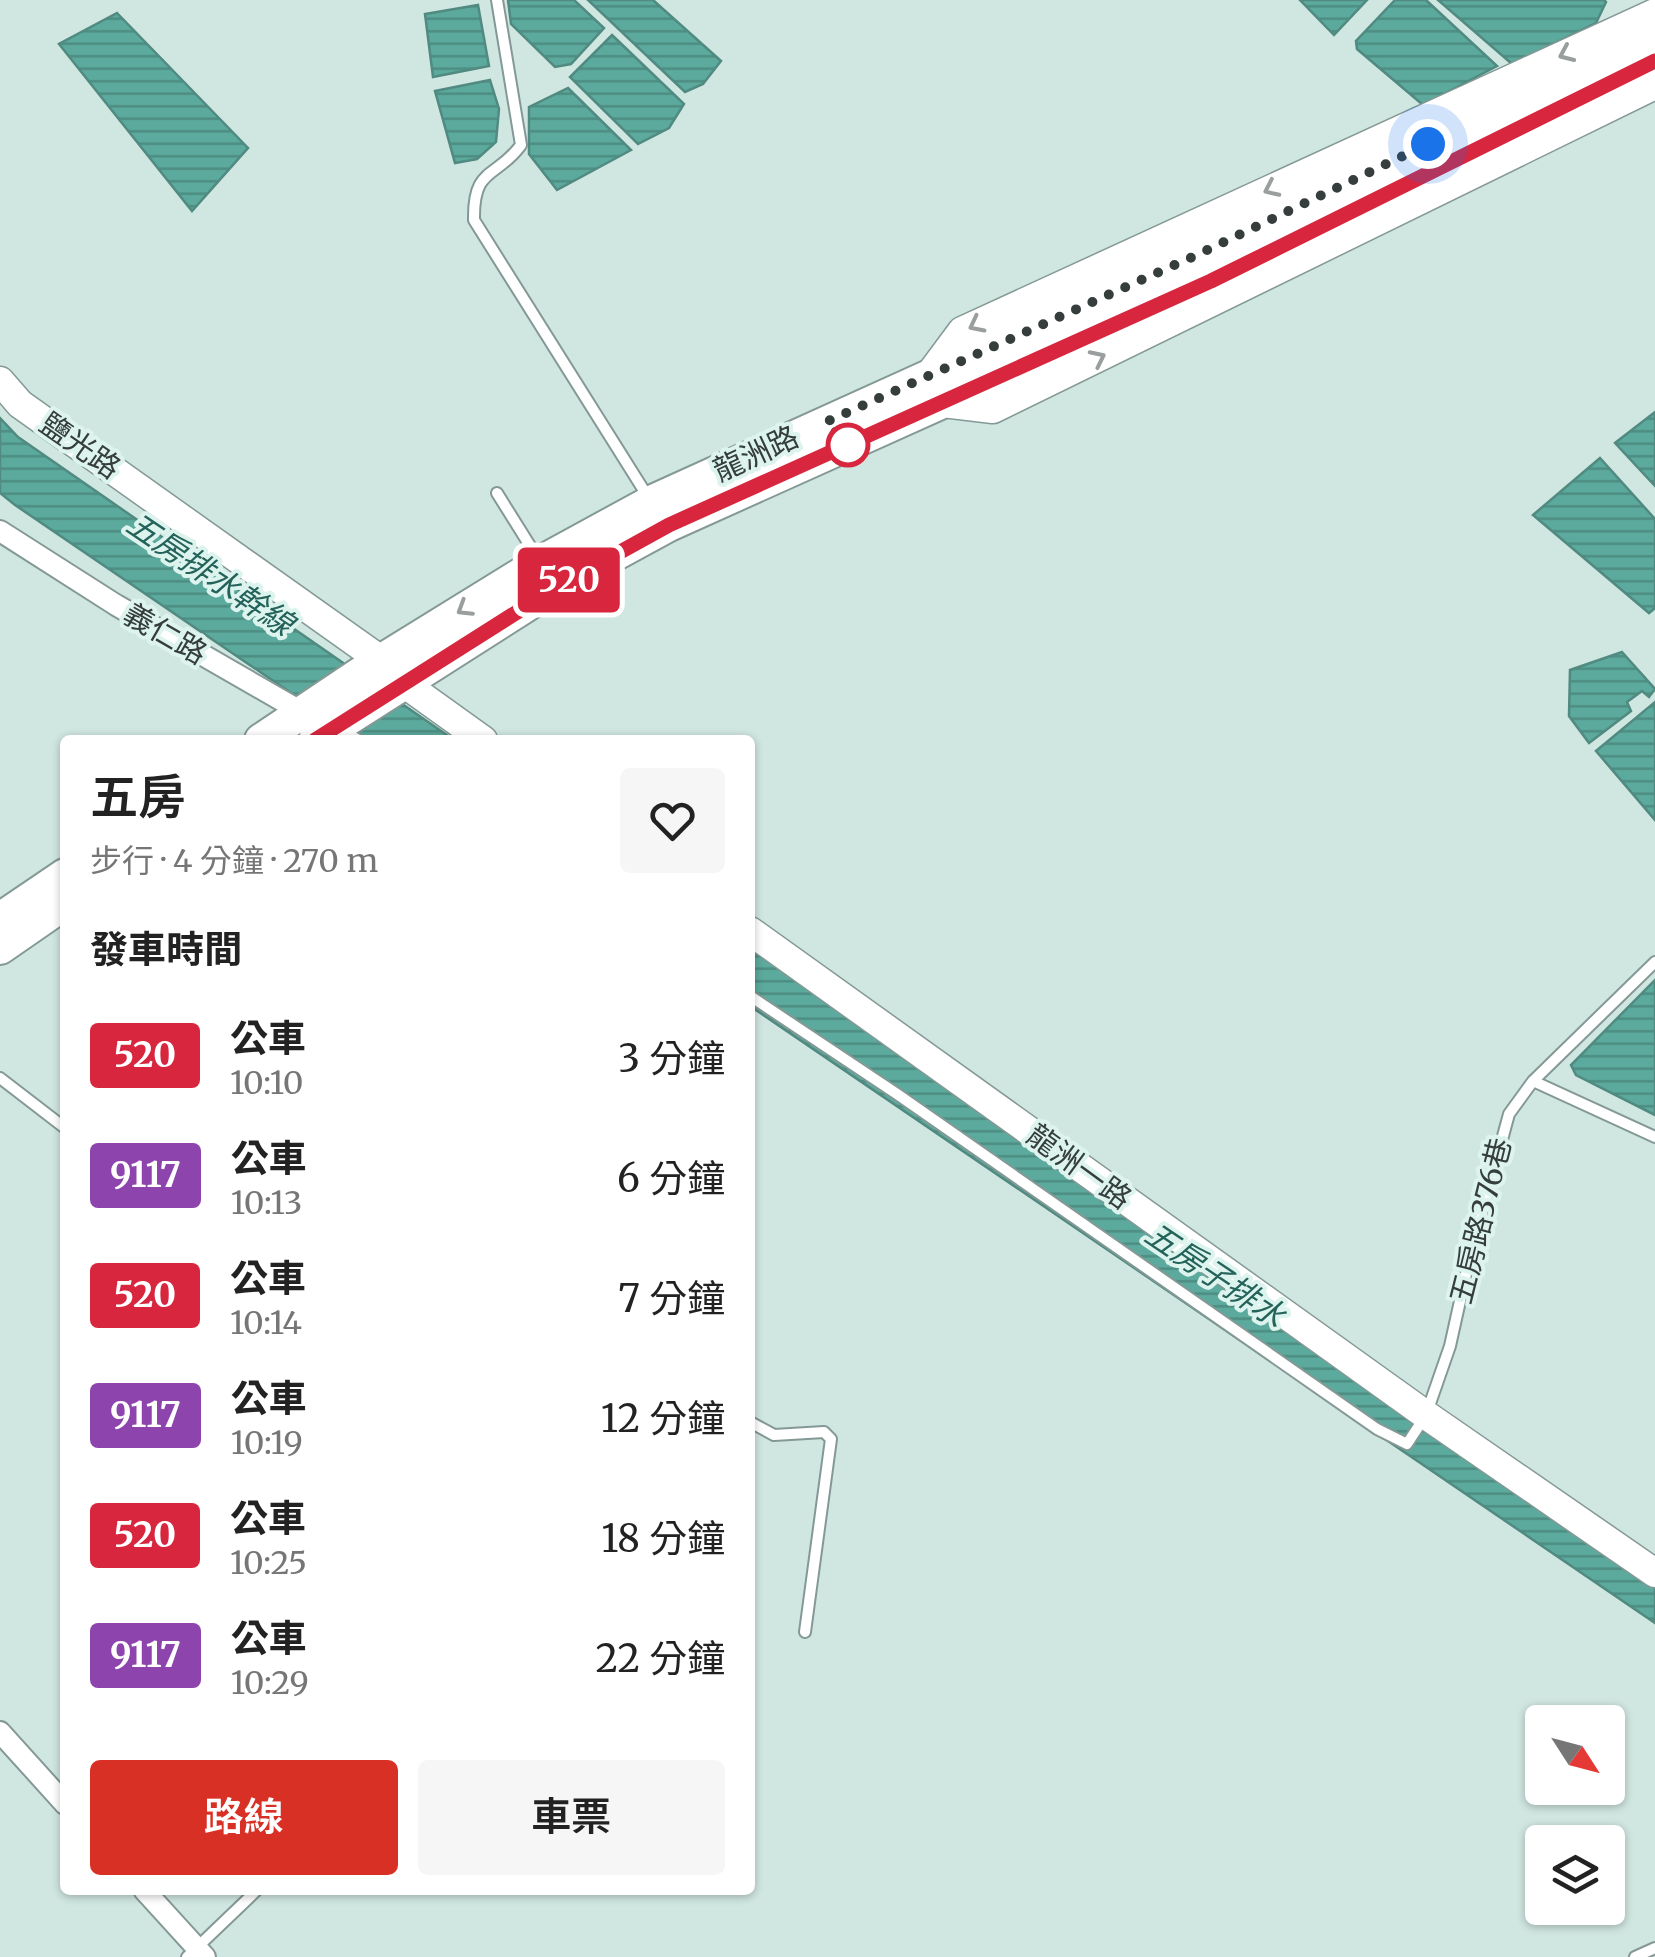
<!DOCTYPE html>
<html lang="zh-TW">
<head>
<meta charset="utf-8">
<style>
	body { margin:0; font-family:Merriweather,"Noto Sans TC",serif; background:#f6f6f6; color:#222; height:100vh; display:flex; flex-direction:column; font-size:38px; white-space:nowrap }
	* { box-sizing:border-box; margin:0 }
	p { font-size:32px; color:#767676 }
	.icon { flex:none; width:55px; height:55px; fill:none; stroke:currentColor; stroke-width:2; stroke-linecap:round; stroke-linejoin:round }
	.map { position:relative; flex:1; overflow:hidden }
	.details { position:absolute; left:60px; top:735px; width:695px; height:1160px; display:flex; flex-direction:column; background:#fff; border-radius:10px; box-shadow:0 2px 8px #0004 }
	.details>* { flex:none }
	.badge { padding:0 20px; border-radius:8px; font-size:35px; line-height:65px }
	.needle { width:65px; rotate:126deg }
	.buttons { position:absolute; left:1525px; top:1705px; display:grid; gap:20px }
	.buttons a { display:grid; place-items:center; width:100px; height:100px; border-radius:10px; background:#fff; box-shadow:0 2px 8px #0004; font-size:50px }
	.you { position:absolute; width:50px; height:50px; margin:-25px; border:8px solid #fff; border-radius:50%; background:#1a73e8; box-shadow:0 0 0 15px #1a73e833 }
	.map>.badge { position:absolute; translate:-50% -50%; box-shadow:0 0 0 5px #fff }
	h2 { padding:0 30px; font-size:38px; line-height:90px }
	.round { display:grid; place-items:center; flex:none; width:105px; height:105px; border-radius:10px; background:#f6f6f6 }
	.overview { display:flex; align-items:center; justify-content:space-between; height:170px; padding:0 30px }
	h1 { font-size:48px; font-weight:600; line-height:75px }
	.action { display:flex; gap:20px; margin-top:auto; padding:20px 30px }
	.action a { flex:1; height:115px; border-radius:10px; background:#d93025; color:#fff; font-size:40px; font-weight:600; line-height:115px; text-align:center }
	.action a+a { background:#f6f6f6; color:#222 }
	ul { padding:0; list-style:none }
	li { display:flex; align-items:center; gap:30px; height:120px; padding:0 30px }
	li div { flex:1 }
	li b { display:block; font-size:38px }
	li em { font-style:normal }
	li .badge { min-width:110px; font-weight:700; text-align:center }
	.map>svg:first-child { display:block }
	.water { fill:url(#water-rules); stroke:#508a80; stroke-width:2.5 }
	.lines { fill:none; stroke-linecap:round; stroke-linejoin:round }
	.service-casing { stroke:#849995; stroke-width:14 }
	.minor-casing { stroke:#849995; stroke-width:24 }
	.tertiary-casing { stroke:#849995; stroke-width:31 }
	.primary-casing { stroke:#849995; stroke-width:36 }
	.service { stroke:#fff; stroke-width:10 }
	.minor { stroke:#fff; stroke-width:20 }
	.tertiary { stroke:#fff; stroke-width:28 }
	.primary { stroke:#fff; stroke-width:32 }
	.oneway { stroke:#9a9e9e }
	.line-casing { stroke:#fff; stroke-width:22 }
	.line { stroke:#d7263d; stroke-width:15 }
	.walk { stroke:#353e3c; stroke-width:10; stroke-dasharray:0 18 }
	.stop-dot { fill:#fff; stroke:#d7263d; stroke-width:5 }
	.labels { text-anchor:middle; stroke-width:8; stroke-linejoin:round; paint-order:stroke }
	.street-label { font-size:30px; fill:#353e3c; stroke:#ddf3ee }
	.water-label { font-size:32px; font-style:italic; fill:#24635a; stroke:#ddf3ee }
</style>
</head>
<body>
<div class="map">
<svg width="1655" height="1957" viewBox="0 0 1655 1957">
	<defs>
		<pattern id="water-rules" width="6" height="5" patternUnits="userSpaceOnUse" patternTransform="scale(2.5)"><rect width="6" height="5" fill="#5caa9d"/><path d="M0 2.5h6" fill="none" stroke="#4d8c81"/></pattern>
	</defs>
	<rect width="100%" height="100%" fill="#d0e6e1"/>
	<!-- water -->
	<path class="water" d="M 508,0 L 574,0 L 604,28 L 571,64 L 555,67 L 511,24 Z
		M 588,0 L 653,0 L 721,61 L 703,84 L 685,92 Z
		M 1300,0 L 1367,0 L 1334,35 Z
		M 1395,0 L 1426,0 L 1497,66 L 1423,105 L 1357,49 L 1356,41 Z
		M 1438,0 L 1604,0 L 1606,2 L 1596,23 L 1512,64 Z
		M 478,5 L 489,66 L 433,77 L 425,14 Z
		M 117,13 L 248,148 L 192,211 L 59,44 Z
		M 612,35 L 684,104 L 669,128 L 638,144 L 570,77 Z
		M 490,80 L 499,109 L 496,142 L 477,159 L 455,163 L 435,91 Z
		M 568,88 L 631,150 L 557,190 L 529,154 L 529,107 Z
		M 1655,412 L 1655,486 L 1615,443 Z
		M 0,418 L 18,437 L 454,740 L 360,740 L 15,505 L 0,493 Z
		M 1600,458 L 1655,519 L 1655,608 L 1649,613 L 1533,515 Z
		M 1622,652 L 1655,689 L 1649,697 L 1642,691 L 1627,702 L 1631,711 L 1589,743 L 1569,716 L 1570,670 Z
		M 1655,702 L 1655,820 L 1596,751 Z
		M 750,946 L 1655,1574 L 1655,1623 L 750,1006 Z
		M 1655,980 L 1655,1115 L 1576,1075 L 1571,1065 Z"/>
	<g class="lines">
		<defs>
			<path id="service" d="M 497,0 L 521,145 C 496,179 473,166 474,220 L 648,497
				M 497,493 L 537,557
				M 341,730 L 359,740
				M 750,996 L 897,1094 L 1377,1429 L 1407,1444 L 1426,1415 L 1450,1346 L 1468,1265 L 1509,1114 L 1533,1081 L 1655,962
				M 0,1078 L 65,1128
				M 1533,1081 L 1655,1137
				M 750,1422 L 774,1435 L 824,1432 L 831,1439 L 805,1632
				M 187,1957 L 257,1890
				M 1635,1957 L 1655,1948"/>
			<path id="minor" d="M 0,531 L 116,605 L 307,715
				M 0,1732 L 65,1804
				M 144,1890 L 205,1957"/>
			<path id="tertiary" d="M 930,374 L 962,331 L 1655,13
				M 0,381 L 20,404 L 382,661 L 405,684 L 483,740
				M 943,403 L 993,409 L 1655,85
				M 750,931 L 1426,1415 L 1655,1573"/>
			<path id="primary" d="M 261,740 L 361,673 L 541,562 L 651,502 L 1199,254 L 1655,36
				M 315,740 L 555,587 L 669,525 L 1211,281 L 1655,61
				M 0,919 L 65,875
				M 0,948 L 65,903"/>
		</defs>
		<!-- service casing -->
		<use href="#service" class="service-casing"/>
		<!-- minor casing -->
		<use href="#minor" class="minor-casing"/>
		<!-- tertiary casing -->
		<use href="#tertiary" class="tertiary-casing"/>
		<!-- primary casing -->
		<use href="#primary" class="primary-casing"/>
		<!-- service -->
		<use href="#service" class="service"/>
		<!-- minor -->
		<use href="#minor" class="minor"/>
		<!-- tertiary -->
		<use href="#tertiary" class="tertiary"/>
		<!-- primary -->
		<use href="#primary" class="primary"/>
	</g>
	<!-- one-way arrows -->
	<defs><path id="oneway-chevron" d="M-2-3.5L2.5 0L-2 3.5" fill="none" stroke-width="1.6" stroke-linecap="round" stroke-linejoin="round" transform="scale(2.5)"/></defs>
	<g class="oneway">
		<use href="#oneway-chevron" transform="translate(1566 54) rotate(156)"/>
		<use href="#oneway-chevron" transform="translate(1271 189) rotate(155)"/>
		<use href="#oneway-chevron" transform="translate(976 325) rotate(153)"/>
		<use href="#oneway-chevron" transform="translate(1098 358) rotate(-26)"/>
		<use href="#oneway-chevron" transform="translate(464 609) rotate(148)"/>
	</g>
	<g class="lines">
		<defs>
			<path id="line" d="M 315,740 L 555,588 L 669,525 L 1211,281 L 1655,61"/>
		</defs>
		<!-- line casing -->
		<use href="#line" class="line-casing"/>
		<!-- line -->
		<use href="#line" class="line"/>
		<!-- walk -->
		<path class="walk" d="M 848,445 L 826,422 L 1199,254 L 1428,144"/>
	</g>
	<!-- markers -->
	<circle class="stop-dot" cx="848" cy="445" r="20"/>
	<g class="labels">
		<!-- street labels -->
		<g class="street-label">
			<text transform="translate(80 446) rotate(35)" y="10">鹽光路</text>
			<text transform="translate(756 454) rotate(-25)" y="10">龍洲路</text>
			<text transform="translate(165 634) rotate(30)" y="10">義仁路</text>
			<text transform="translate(1079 1167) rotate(36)" y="10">龍洲一路</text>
			<text transform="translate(1481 1221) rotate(-76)" y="10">五房路376巷</text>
		</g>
		<!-- water labels -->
		<g class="water-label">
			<text transform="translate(210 574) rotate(34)" y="11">五房排水幹線</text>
			<text transform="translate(1215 1275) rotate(34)" y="11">五房子排水</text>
		</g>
	</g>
</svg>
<div class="buttons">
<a><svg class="needle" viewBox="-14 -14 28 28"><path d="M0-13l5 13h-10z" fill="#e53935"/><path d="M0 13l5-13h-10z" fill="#767676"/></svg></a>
<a><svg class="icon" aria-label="layers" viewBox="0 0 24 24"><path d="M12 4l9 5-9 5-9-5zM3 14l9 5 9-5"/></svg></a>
</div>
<div class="you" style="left:1428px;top:144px"></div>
<b class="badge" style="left:569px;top:580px;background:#d7263d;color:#fff">520</b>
<section class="details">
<div class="overview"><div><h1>五房</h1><p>步行 · 4 分鐘 · 270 m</p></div><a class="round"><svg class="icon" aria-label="heart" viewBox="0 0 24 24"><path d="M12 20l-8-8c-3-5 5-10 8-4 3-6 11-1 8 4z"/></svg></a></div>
<h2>發車時間</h2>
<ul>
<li><span class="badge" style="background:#d7263d;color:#fff">520</span><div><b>公車</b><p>10:10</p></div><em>3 分鐘</em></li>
<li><span class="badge" style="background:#8e44ad;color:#fff">9117</span><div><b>公車</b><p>10:13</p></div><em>6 分鐘</em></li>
<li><span class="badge" style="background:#d7263d;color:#fff">520</span><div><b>公車</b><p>10:14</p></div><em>7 分鐘</em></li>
<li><span class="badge" style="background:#8e44ad;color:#fff">9117</span><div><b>公車</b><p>10:19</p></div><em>12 分鐘</em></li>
<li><span class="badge" style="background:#d7263d;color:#fff">520</span><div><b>公車</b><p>10:25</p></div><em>18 分鐘</em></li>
<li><span class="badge" style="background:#8e44ad;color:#fff">9117</span><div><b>公車</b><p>10:29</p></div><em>22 分鐘</em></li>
</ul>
<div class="action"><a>路線</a><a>車票</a></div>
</section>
</div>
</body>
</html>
